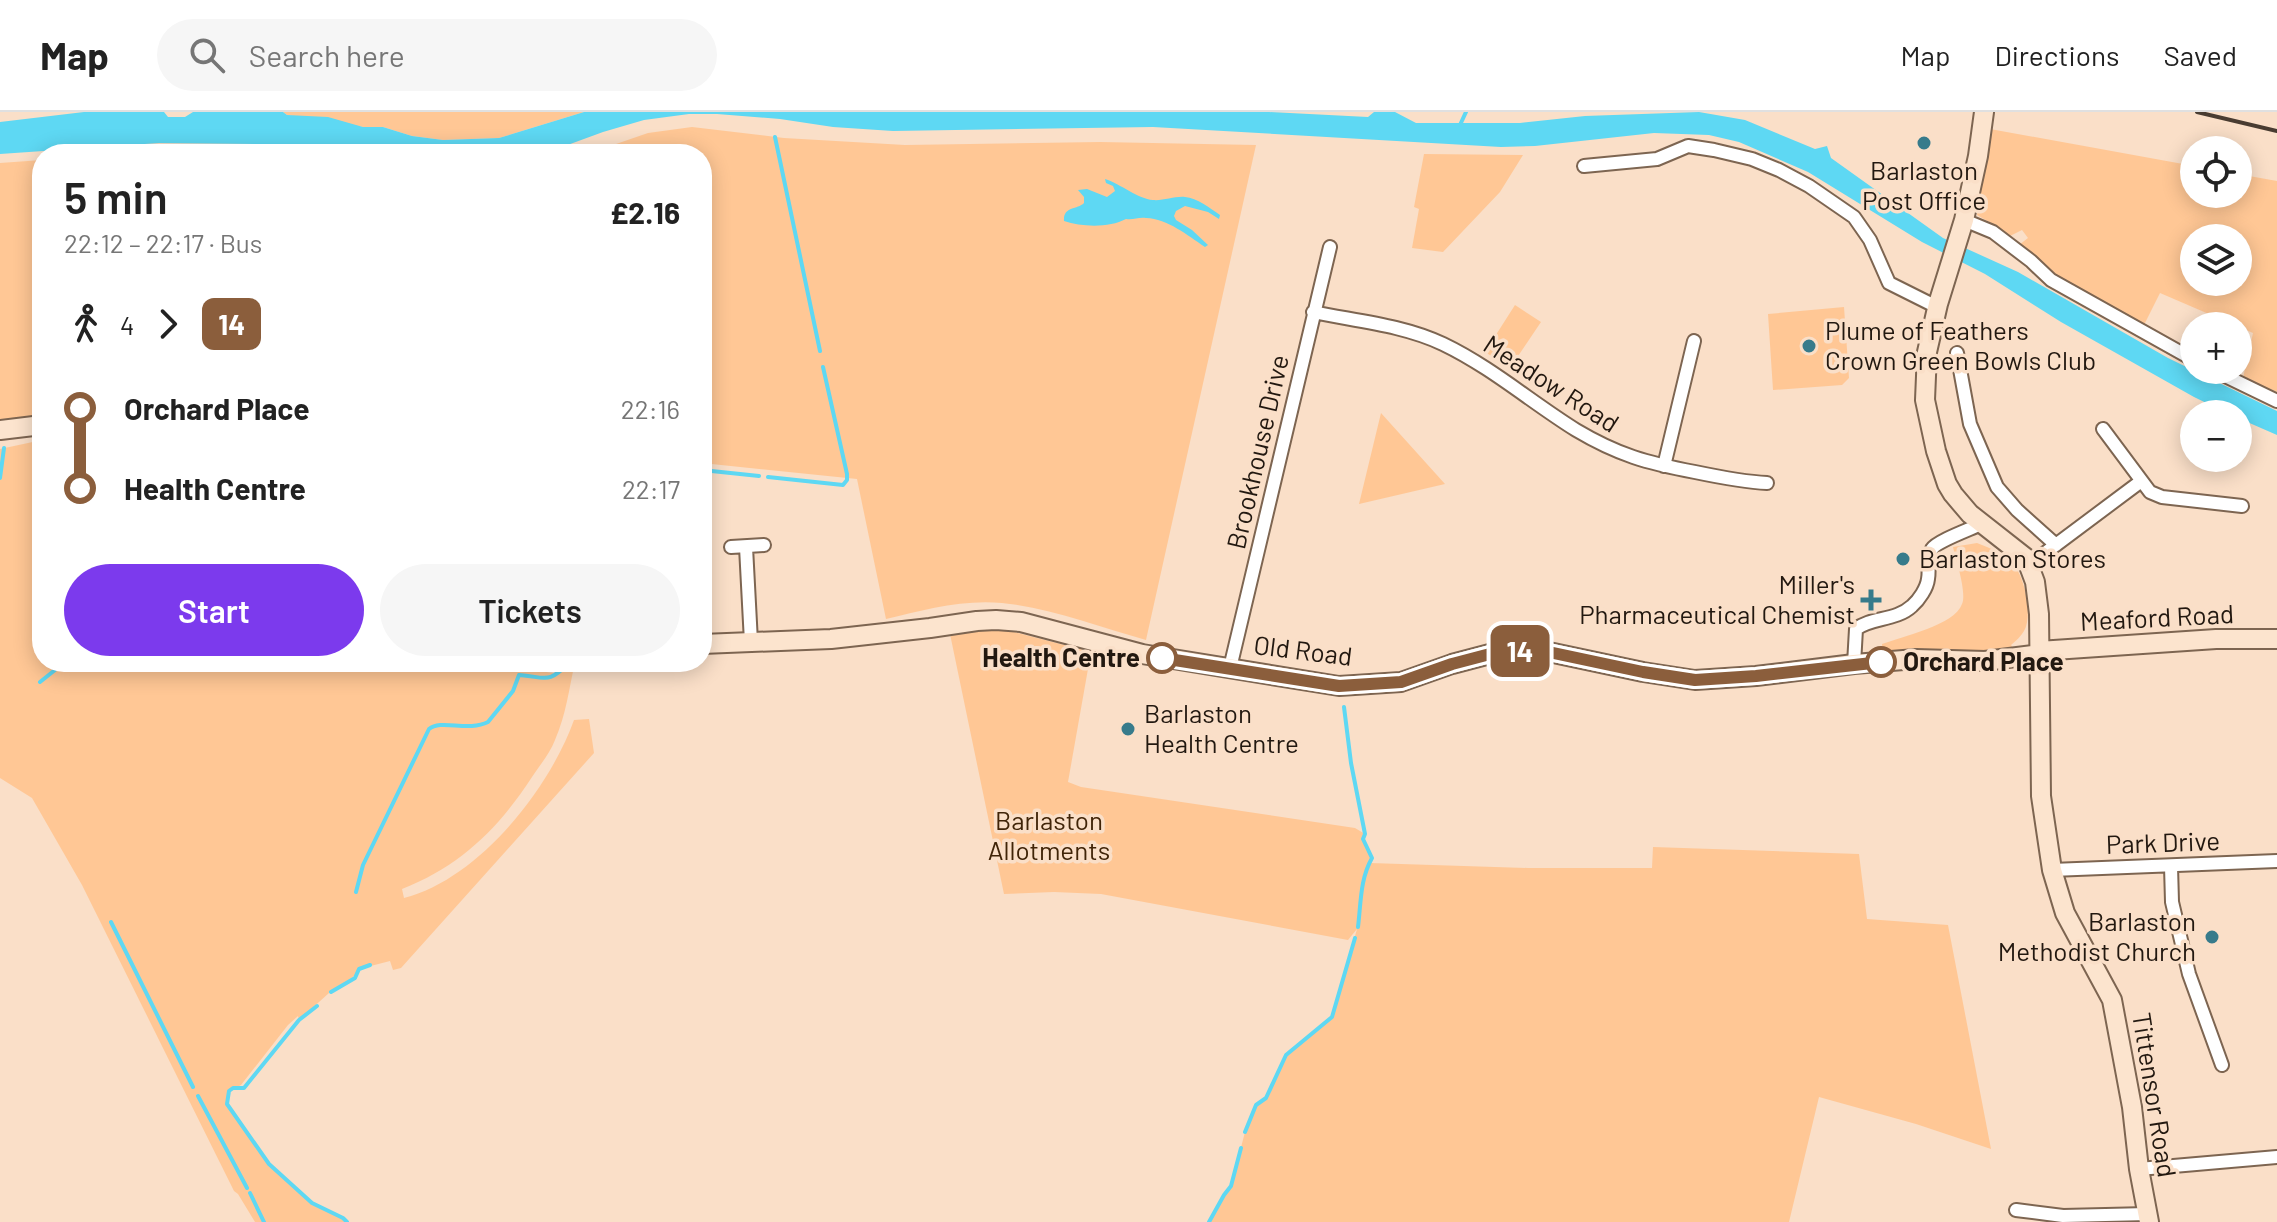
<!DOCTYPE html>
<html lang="en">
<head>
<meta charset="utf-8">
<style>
	body { margin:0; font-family:Barlow,sans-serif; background:#f6f6f6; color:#222; height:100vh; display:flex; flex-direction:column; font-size:30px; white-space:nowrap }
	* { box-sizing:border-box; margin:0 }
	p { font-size:26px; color:#767676 }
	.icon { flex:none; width:44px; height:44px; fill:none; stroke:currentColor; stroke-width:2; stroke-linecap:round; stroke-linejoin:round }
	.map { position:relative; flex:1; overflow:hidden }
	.details { position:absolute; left:32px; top:32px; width:680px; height:528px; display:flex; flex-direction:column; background:#fff; border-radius:32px; box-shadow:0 4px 20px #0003 }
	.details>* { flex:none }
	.badge { padding:0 16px; border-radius:12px; font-size:28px; line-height:52px }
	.fabs { position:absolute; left:2180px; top:24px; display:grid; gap:16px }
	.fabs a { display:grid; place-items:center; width:72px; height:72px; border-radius:50%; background:#fff; box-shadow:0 4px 20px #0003; font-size:40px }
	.map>.badge { position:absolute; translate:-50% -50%; box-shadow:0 0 0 4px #fff }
	.legs { display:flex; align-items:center; gap:12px; height:88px; padding:0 32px; font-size:26px }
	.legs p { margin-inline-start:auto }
	.summary { display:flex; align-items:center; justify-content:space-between; height:136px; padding:0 32px }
	h1 { font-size:44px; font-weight:600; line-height:60px }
	.cta { display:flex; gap:16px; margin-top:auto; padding:16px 32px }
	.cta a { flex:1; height:92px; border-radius:48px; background:#7c3aed; color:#fff; font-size:32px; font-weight:600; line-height:92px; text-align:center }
	.cta a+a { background:#f6f6f6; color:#222 }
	ul { padding:0 32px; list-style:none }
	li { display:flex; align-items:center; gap:28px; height:80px; font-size:30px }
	li i { display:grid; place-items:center; width:12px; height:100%; margin:0 10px; background:currentColor }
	li i::after { content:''; width:20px; height:20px; margin:-10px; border:6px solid; border-radius:50%; background:#fff }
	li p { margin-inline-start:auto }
	li:first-child i { background:linear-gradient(#0000 50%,currentColor 0) }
	li:last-child i { background:linear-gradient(currentColor 50%,#0000 0) }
	header { display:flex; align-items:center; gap:48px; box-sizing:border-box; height:112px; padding:0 40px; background:#fff; border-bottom:2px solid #e0e0e0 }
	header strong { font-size:38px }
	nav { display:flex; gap:44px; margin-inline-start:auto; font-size:28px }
	.search { width:560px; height:72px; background:#f6f6f6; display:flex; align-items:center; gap:20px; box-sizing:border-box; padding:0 28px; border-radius:44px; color:#767676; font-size:30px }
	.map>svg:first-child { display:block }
	.green { fill:#ffc795; fill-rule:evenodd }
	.water { fill:#5ed8f3 }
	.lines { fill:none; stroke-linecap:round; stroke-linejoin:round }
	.stream { stroke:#5ed8f3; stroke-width:4 }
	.street-casing { stroke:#7d6551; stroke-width:16 }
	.secondary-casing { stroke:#7d6551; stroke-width:22 }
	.street { stroke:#fff; stroke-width:12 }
	.secondary { stroke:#fce4ce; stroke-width:18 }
	.rail { stroke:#493c31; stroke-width:4 }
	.line-1-casing { stroke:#fff; stroke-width:18 }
	.line-1 { stroke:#8b5e3c; stroke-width:12 }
	.poi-dot { fill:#377b8b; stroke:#fadfc8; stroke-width:3 }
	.stop-1-dot { fill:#fff; stroke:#8b5e3c; stroke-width:4 }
	.labels { text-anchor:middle; stroke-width:7; stroke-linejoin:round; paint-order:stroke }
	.poi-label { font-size:26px; fill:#221810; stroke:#fadfc8; text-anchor:start }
	.street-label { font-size:26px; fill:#221810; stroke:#fadfc8 }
	.stop-label { font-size:26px; font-weight:bold; fill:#221810; stroke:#fadfc8; text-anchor:end }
	.park-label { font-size:26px; fill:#402408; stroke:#fadfc8 }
</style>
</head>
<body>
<header>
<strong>Map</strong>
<div class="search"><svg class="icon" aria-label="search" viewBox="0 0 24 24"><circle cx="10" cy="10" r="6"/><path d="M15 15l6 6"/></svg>Search here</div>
<nav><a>Map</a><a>Directions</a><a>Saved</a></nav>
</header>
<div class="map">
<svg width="2277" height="1110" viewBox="0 0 2277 1110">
	<rect width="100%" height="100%" fill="#fadfc8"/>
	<!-- green -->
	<path class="green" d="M 283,0 L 584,0 L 499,26 L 443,28 L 412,24 L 383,15 L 363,15 L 287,3 Z
		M 692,15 L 784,26 L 905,33 L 1100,30 L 1256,33 L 1146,528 C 1099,515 1051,496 1002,491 C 964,487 922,498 886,507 L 857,367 L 702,351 L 702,42 L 587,42 L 648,21 Z
		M 1990,17 L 2194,54 L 2194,82 L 2238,82 L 2238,62 L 2277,69 L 2277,280 L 2243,266 L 2253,221 L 2160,181 L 2142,217 L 2050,163 L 2019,133 L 2028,126 L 2022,118 L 2008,125 L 1996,114 L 1977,103 ZM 2194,126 L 2238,126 L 2238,170 L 2194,170 Z
		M 1424,42 L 1523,43 L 1500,80 L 1443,140 L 1412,136 L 1419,97 L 1414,95 Z
		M 42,48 L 42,305 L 0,308 L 0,51 Z
		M 1515,193 L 1541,210 L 1510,256 L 1485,240 Z
		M 1844,195 L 1849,266 L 1842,273 L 1773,278 L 1768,202 Z
		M 1381,301 L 1445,372 L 1359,392 Z
		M 42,328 L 42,550 L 432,550 L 496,552 L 553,561 L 552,565 L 570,550 L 575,550 C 569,577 566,603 555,628 C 550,641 540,653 532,665 C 498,717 460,754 402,777 L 404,786 C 478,767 549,678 574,608 L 589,607 L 594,641 L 401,856 L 393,858 L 390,849 L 359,857 C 352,870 340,871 329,881 C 319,890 309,899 299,908 L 298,904 L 288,913 L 241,973 L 229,979 L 228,992 L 269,1052 L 312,1091 L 343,1106 L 347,1110 L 255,1110 L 238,1082 L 234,1079 L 82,773 L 32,686 L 0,666 L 0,337 Z
		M 1977,431 C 1990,436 2005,442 2014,453 C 2025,467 2033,503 2024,519 C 2021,524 2016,529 2011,533 L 2014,537 L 2001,541 L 1883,543 L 1882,532 C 1901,525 1955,513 1962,492 C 1967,481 1956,448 1953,435 Z
		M 987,517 L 1014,520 L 1091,540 L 1068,670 L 1081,675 L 1355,716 L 1365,722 L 1363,727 L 1372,746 L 1370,751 L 1528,756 L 1652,756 L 1653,735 L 1859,742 L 1867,807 L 1948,813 L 1991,1037 L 1916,1012 L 1819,985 L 1789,1110 L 1209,1110 L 1231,1074 L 1245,1020 L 1256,993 L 1266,986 L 1286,943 L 1332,905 L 1357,817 L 1348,828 L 1101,782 L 1054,780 L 1004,782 L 950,522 Z"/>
	<!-- water -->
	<path class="water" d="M 84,0 L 164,0 L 168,5 L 185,5 L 193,0 L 283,0 L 287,3 L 328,5 L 363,15 L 383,15 L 412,24 L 443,28 L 499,26 L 584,0 L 1269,0 L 1368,5 L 1374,0 L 1395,0 L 1416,11 L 1520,11 L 1585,4 L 1699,0 L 1745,8 L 1815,37 L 1827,34 L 1831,46 L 1943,126 L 2018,160 L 2168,246 L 2277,299 L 2277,323 L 2238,306 L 2238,302 L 2229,302 L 2194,285 L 2061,210 L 1985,162 L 1922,130 L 1808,60 L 1739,30 L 1709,23 L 1654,21 L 1535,34 L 1501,35 L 1153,15 L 893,19 L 833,15 L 780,7 L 717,2 L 689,2 L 644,8 L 603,20 L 543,42 L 349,42 L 297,34 L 258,32 L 159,31 L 0,42 L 0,10 Z
		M 1105,67 C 1121,72 1138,87 1153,88 C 1163,89 1175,84 1185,85 C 1197,86 1210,96 1220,103 L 1219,107 L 1208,100 L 1185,94 L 1176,99 L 1174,104 L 1176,108 L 1192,118 L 1208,133 L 1205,135 C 1187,123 1168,107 1146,106 C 1138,105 1134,108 1126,107 C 1109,116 1082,115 1064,109 C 1063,94 1077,98 1084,91 L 1084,85 L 1078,78 L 1087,77 L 1107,85 L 1115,79 L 1113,74 L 1106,71 Z"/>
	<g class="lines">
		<!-- stream -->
		<path class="stream" d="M 1460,13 L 1466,0
			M 775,25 L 820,239
			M 702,358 L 759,364
			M 768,365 L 843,373 L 847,368 L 847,362 L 823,255
			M 0,366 L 4,336
			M 40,570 L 65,550
			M 1344,595 L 1351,651 L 1365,722 L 1363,727 L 1372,746 C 1360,767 1361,791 1358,815
			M 356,780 L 363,753 L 429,617 C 441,607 468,620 488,610 L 513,579 L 519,563 C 547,565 547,573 570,550
			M 111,810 L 193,975
			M 331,880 L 355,866 L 359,857 L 370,853
			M 317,894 L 299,908 L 244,976 L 233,976 L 229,979 L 227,992 L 269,1052 L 312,1091 L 343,1106 L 347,1110
			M 198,984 L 247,1076
			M 1245,1020 L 1256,993 L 1266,986 L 1286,943 L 1332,905 L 1355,826
			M 250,1081 L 264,1110
			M 1209,1110 L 1224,1083 L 1231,1074 L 1241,1036"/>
		<defs>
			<path id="street" d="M 1584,54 L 1657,47 L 1688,34 L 1714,38 L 1752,47 L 1779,58 L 1809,74 L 1854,105 L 1870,128 L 1889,171 L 1937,195
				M 1964,108 L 1993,120 L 2031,149 L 2051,168 L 2194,248
				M 1313,200 C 1356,209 1403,213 1443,232 C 1491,255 1531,290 1576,318 C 1618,343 1647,351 1695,360 C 1719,365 1743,370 1767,371
				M 1957,241 L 1970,312 L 1997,375 L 2017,398 L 2056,433
				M 2213,258 L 2277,289
				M 2103,317 L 2150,380 L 2162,385 L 2242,394
				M 1664,354 L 1694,229
				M 731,435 L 764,433
				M 746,435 L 751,530
				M 2029,453 L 2140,370
				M 1854,552 L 1856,517 C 1871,505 1896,509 1912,494 C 1919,488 1927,476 1928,467 C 1930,457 1926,446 1932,437 C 1937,429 1971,417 1981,412
				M 1230,556 L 1330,135
				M 2171,754 L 2172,790 L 2189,862 L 2222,953
				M 2052,758 L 2277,749
				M 2139,1057 L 2277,1045
				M 2016,1098 L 2063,1104 L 2148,1102"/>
			<path id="secondary" d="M 1984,0 L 1978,44 L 1964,108 L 1938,192 L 1927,240 L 1925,288 L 1936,339 L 1947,372 L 1953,382 L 1970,402 L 2026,446 L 2035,470 L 2039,502 L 2041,684 L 2052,758 L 2065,801 L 2112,888 L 2132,995 L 2139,1057 L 2149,1110
				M 0,318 L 42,313
				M 702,532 L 831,527 L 930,516 L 977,509 L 996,508 L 1021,510 L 1142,542 L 1339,574 L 1401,570 L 1452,552 L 1490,542 L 1518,539 L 1544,539 L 1643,560 L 1695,568 L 1756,564 L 1854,552 L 1916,547 L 1985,549 L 2040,542
				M 2039,539 L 2216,527 L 2277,527"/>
		</defs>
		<!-- street casing -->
		<use href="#street" class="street-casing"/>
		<!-- secondary casing -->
		<use href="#secondary" class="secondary-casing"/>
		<!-- street -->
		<use href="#street" class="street"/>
		<!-- secondary -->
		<use href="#secondary" class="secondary"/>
		<!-- rail -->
		<path class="rail" d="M 2197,0 L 2277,19"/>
	</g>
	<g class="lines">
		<defs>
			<path id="line-1" d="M 1162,546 L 1339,574 L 1401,570 L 1452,552 L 1490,542 L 1518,539 L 1544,539 L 1643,560 L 1695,568 L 1756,564 L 1881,550"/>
		</defs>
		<!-- line-1 casing -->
		<use href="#line-1" class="line-1-casing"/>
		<!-- line-1 -->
		<use href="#line-1" class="line-1"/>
	</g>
	<!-- markers -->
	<g class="poi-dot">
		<circle cx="1924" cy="31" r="8"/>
		<circle cx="1809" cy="234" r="8"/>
		<circle cx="1903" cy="447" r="8"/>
		<path d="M1867 476h8v8h8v8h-8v8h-8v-8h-8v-8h8z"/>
		<circle cx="1128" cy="617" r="8"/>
		<circle cx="2212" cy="825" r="8"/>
	</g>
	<g class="stop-1-dot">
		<circle cx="1162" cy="546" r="14"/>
		<circle cx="1881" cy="550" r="14"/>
	</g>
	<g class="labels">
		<!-- poi labels -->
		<g class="poi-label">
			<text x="1924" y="68" text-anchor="middle">Barlaston<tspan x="1924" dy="30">Post Office</tspan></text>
			<text x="1825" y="228">Plume of Feathers<tspan x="1825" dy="30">Crown Green Bowls Club</tspan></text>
			<text x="1919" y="456">Barlaston Stores</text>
			<text x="1855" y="482" text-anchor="end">Miller's<tspan x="1855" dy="30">Pharmaceutical Chemist</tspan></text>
			<text x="1144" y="611">Barlaston<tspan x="1144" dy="30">Health Centre</tspan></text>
			<text x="2196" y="819" text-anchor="end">Barlaston<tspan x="2196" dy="30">Methodist Church</tspan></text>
		</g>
		<!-- street labels -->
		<g class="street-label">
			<text transform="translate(1551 272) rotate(33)" y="9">Meadow Road</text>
			<text transform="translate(1258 340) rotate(-77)" y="9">Brookhouse Drive</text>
			<text transform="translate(2157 506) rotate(-3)" y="9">Meaford Road</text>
			<text transform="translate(1303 539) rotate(7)" y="9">Old Road</text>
			<text transform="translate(2163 731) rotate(-2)" y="9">Park Drive</text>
			<text transform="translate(2154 983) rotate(81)" y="9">Tittensor Road</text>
		</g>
		<!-- stop labels -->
		<g class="stop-label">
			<text x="1140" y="555">Health Centre</text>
			<text x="1903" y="559" text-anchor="start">Orchard Place</text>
		</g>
		<!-- park labels -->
		<g class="park-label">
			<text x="1049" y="718">Barlaston<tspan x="1049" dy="30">Allotments</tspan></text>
		</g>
	</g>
</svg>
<div class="fabs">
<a><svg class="icon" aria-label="locate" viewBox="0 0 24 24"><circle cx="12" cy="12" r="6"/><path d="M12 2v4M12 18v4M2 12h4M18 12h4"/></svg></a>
<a><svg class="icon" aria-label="layers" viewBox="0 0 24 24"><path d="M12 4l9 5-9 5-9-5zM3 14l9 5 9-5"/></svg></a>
<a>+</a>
<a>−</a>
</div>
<b class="badge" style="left:1520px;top:539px;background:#8b5e3c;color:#fff">14</b>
<section class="details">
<div class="summary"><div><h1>5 min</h1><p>22:12 – 22:17 · Bus</p></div><b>£2.16</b></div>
<div class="legs"><svg class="icon" aria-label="walk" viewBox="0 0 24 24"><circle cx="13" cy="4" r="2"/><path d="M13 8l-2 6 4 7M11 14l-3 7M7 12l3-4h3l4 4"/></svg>4<svg class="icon" aria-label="forward" viewBox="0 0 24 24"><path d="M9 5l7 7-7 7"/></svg><b class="badge" style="background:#8b5e3c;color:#fff">14</b></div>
<ul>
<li><i style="color:#8b5e3c"></i><b>Orchard Place</b><p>22:16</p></li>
<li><i style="color:#8b5e3c"></i><b>Health Centre</b><p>22:17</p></li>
</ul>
<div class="cta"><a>Start</a><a>Tickets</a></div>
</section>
</div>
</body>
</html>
